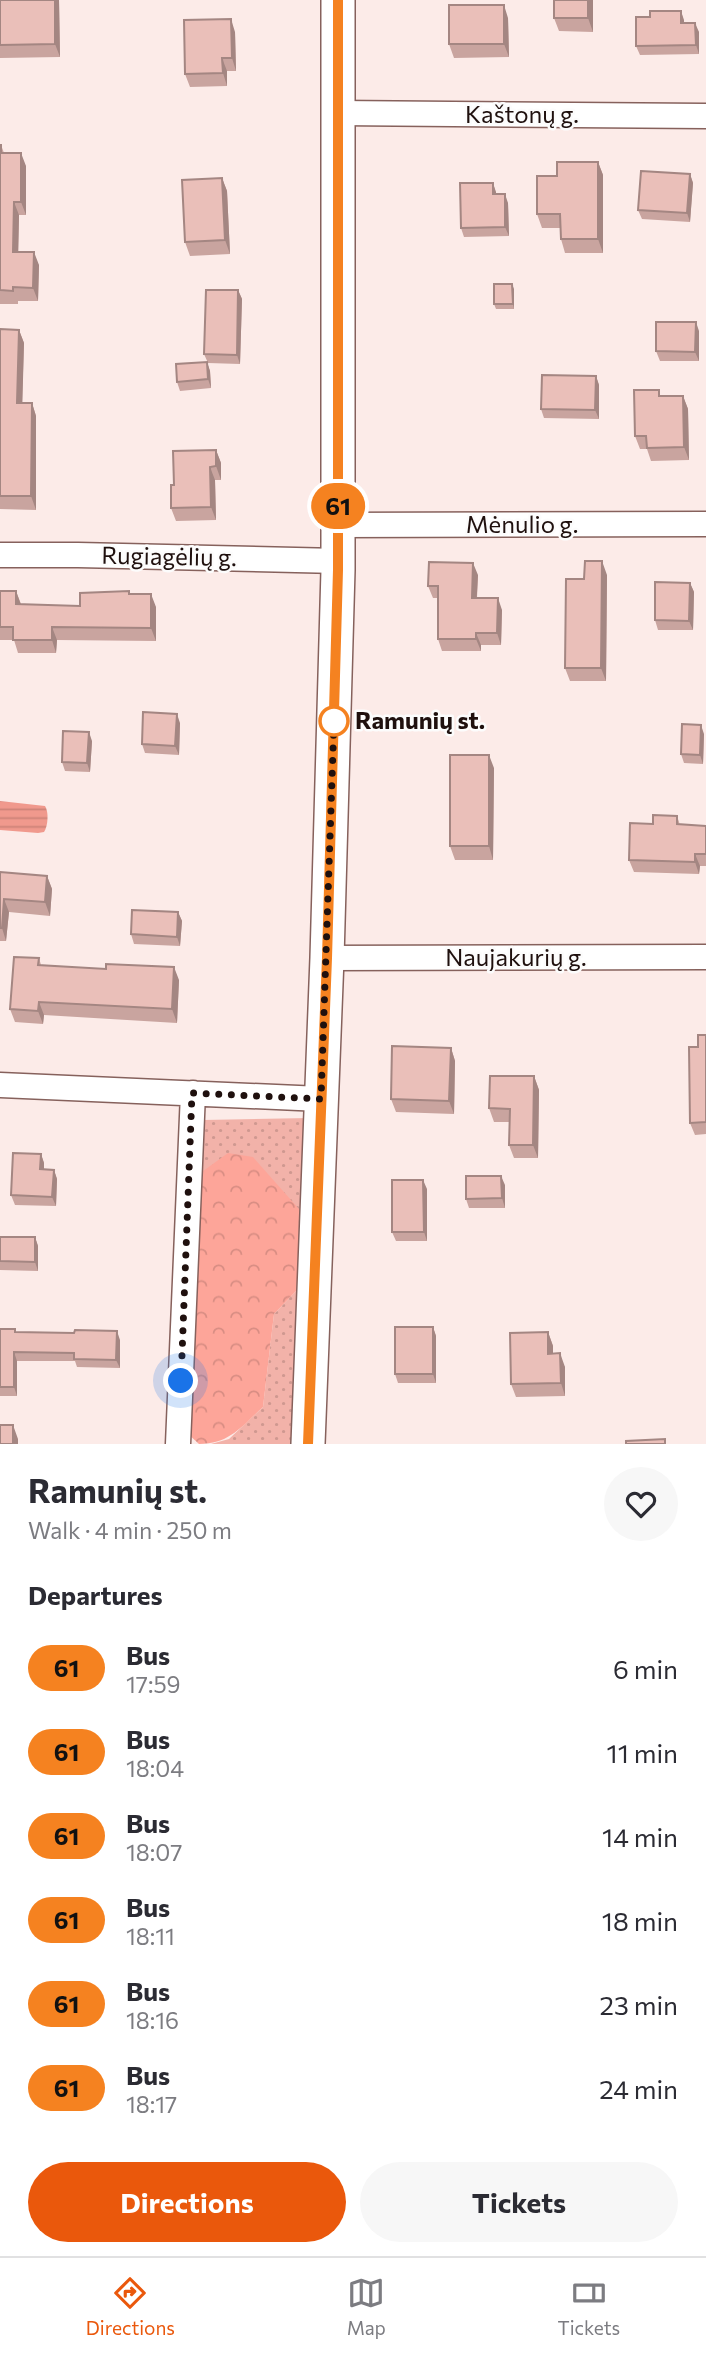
<!DOCTYPE html>
<html lang="en">
<head>
<meta charset="utf-8">
<style>
	body { margin:0; font-family:Commissioner,sans-serif; background:#f7f7f7; color:#2b2b33; height:100vh; display:flex; flex-direction:column; font-size:26px; white-space:nowrap }
	* { box-sizing:border-box; margin:0 }
	p { font-size:23px; color:#7c7c81 }
	.icon { flex:none; width:38px; height:38px; fill:none; stroke:currentColor; stroke-width:2; stroke-linecap:round; stroke-linejoin:round }
	.map { position:relative; height:1444px; overflow:hidden }
	.sheet { display:flex; flex-direction:column; background:#fff; flex:1 }
	.sheet>* { flex:none }
	.badge { padding:0 14px; border-radius:23px; font-size:24px; line-height:46px }
	.you { position:absolute; width:35px; height:35px; margin:-18px; border:5px solid #fff; border-radius:50%; background:#1a73e8; box-shadow:0 0 0 10px #1a73e833 }
	.map>.badge { position:absolute; translate:-50% -50%; box-shadow:0 0 0 4px #fff }
	h2 { padding:0 28px; font-size:26px; line-height:63px }
	.round { display:grid; place-items:center; flex:none; width:74px; height:74px; border-radius:37px; background:#f7f7f7 }
	.summary { display:flex; align-items:center; justify-content:space-between; height:119px; padding:0 28px }
	h1 { font-size:33px; font-weight:700; line-height:52px }
	.button { display:flex; gap:14px; margin-top:auto; padding:14px 28px }
	.button a { flex:1; height:80px; border-radius:42px; background:#ea580c; color:#fff; font-size:28px; font-weight:700; line-height:80px; text-align:center }
	.button a+a { background:#f7f7f7; color:#2b2b33 }
	ul { padding:0; list-style:none }
	li { display:flex; align-items:center; gap:21px; height:84px; padding:0 28px }
	li div { flex:1 }
	li b { display:block; font-size:26px }
	li em { font-style:normal }
	li .badge { min-width:77px; font-weight:700; text-align:center }
	.dock { display:flex; justify-content:space-around; align-items:center; height:98px; border-top:2px solid #e1e1e2; background:#fff; font-size:19px; color:#7c7c81 }
	.dock a { display:grid; justify-items:center; gap:4px }
	.dock .selected { color:#ea580c }
	.map>svg:first-child { display:block }
	.grass { fill:url(#grass-dots) }
	.forest { fill:url(#forest-crowns) }
	.water { fill:url(#water-rules) }
	.lines { fill:none; stroke-linecap:round; stroke-linejoin:round }
	.minor-casing { stroke:#86615c; stroke-width:27 }
	.secondary-casing { stroke:#86615c; stroke-width:36 }
	.minor { stroke:#fff; stroke-width:24 }
	.secondary { stroke:#fff; stroke-width:33 }
	.wall { fill:#c9a49f }
	.shaded-wall { fill:#a48682 }
	.building { fill:#eabfb9; stroke:#a48682; stroke-width:2 }
	.line-casing { stroke:#fff; stroke-width:16 }
	.line { stroke:#f58220; stroke-width:10 }
	.walk { stroke:#1f100e; stroke-width:7; stroke-dasharray:0 12.6 }
	.stop-dot { fill:#fff; stroke:#f58220; stroke-width:3.5 }
	.labels { text-anchor:middle; stroke-width:5; stroke-linejoin:round; paint-order:stroke }
	.street-label { font-size:24px; fill:#1f100e; stroke:#fcfcfc }
	.stop-label { font-size:24px; font-weight:bold; fill:#1f100e; stroke:#fcfcfc; text-anchor:start }
</style>
</head>
<body>
<div class="map">
<svg width="706" height="1444" viewBox="0 0 706 1444">
	<defs>
		<pattern id="grass-dots" width="8" height="8" patternUnits="userSpaceOnUse" patternTransform="scale(1.75)"><rect width="8" height="8" fill="#f2b2a9"/><path d="M2 2h.1M6 6h.1" fill="none" stroke="#cf9890" stroke-width="1.8" stroke-linecap="round"/></pattern>
		<pattern id="forest-crowns" width="20" height="18" patternUnits="userSpaceOnUse" patternTransform="scale(1.75)"><rect width="20" height="18" fill="#fda599"/><path d="M2 6a3 3 0 1 1 6 0M12 15a3 3 0 1 1 6 0" fill="none" stroke="#d88d83"/></pattern>
		<pattern id="water-rules" width="6" height="5" patternUnits="userSpaceOnUse" patternTransform="scale(1.75)"><rect width="6" height="5" fill="#f0998d"/><path d="M0 2.5h6" fill="none" stroke="#cd8378"/></pattern>
	</defs>
	<rect width="100%" height="100%" fill="#fcebe8"/>
	<!-- grass -->
	<path class="grass" d="M 309,1118 L 295,1444 L 211,1444 L 229,1439 L 263,1407 L 274,1314 L 298,1289 L 199,1174 L 203,1120 Z"/>
	<!-- forest -->
	<path class="forest" d="M 228,1153 L 253,1157 L 299,1209 L 298,1289 L 274,1314 L 263,1407 C 242,1426 230,1444 199,1444 L 187,1433 L 199,1174 Z"/>
	<!-- water -->
	<path class="water" d="M 0,801 L 45,806 C 49,812 48,826 44,832 L 38,833 L 0,830 Z"/>
	<g class="lines">
		<defs>
			<path id="minor" d="M 338,113 L 706,116
				M 338,525 L 706,524
				M 0,555 L 78,555 L 338,561
				M 327,958 L 706,957
				M 0,1085 L 321,1099
				M 178,1444 L 193,1093"/>
			<path id="secondary" d="M 308,1444 L 327,958 L 338,570 L 338,0"/>
		</defs>
		<!-- minor casing -->
		<use href="#minor" class="minor-casing"/>
		<!-- secondary casing -->
		<use href="#secondary" class="secondary-casing"/>
		<!-- minor -->
		<use href="#minor" class="minor"/>
		<!-- secondary -->
		<use href="#secondary" class="secondary"/>
	</g>
	<!-- wall -->
	<path class="wall" d="M 0,0 L 59,0 L 60,57 L 0,58 Z
		M 554,0 L 593,0 L 593,32 L 559,31 L 554,18 Z
		M 681,11 L 684,23 L 699,32 L 699,54 L 640,55 L 636,46 L 650,17 Z
		M 508,18 L 509,57 L 454,58 L 449,44 Z
		M 235,32 L 236,71 L 227,71 L 227,86 L 190,87 L 185,74 Z
		M 0,145 L 1,145 L 4,153 L 26,166 L 26,215 L 19,215 L 18,252 L 39,265 L 38,301 L 18,301 L 18,304 L 0,304 Z
		M 598,162 L 603,175 L 603,253 L 565,253 L 561,239 L 560,228 L 542,228 L 537,214 L 557,176 Z
		M 690,174 L 693,183 L 690,222 L 642,219 L 638,210 Z
		M 222,178 L 227,191 L 230,254 L 190,256 L 185,242 Z
		M 493,183 L 496,194 L 508,203 L 509,236 L 464,237 L 461,228 Z
		M 514,289 L 514,309 L 496,309 L 494,304 Z
		M 238,290 L 242,299 L 240,364 L 208,363 L 204,354 Z
		M 0,329 L 19,330 L 24,343 L 22,403 L 32,403 L 36,416 L 36,510 L 0,509 Z
		M 699,331 L 699,361 L 660,361 L 656,351 Z
		M 207,362 L 210,371 L 211,388 L 180,391 L 177,382 Z
		M 596,376 L 599,385 L 599,419 L 544,418 L 541,409 Z
		M 662,396 L 683,396 L 688,409 L 689,460 L 651,461 L 647,449 L 640,449 L 635,436 Z
		M 216,450 L 221,463 L 221,480 L 215,480 L 216,520 L 176,521 L 171,508 L 174,485 Z
		M 478,575 L 477,598 L 502,610 L 501,645 L 481,645 L 481,651 L 442,651 L 438,639 L 438,598 L 433,598 L 428,586 Z
		M 607,575 L 606,681 L 570,681 L 565,668 L 584,579 Z
		M 690,583 L 694,592 L 693,630 L 658,630 L 655,620 Z
		M 0,591 L 16,591 L 21,604 L 80,606 L 129,591 L 130,594 L 156,607 L 156,641 L 57,640 L 56,653 L 18,653 L 14,640 L 0,640 Z
		M 180,723 L 179,755 L 145,753 L 142,744 Z
		M 704,734 L 703,764 L 684,763 L 681,754 Z
		M 92,741 L 90,772 L 65,771 L 62,762 Z
		M 494,768 L 493,860 L 455,860 L 450,846 Z
		M 677,816 L 680,825 L 706,826 L 706,866 L 700,866 L 699,874 L 634,872 L 629,860 L 653,824 Z
		M 0,872 L 47,876 L 52,889 L 50,916 L 9,912 L 6,941 L 0,941 Z
		M 178,912 L 182,921 L 180,946 L 134,944 L 131,934 Z
		M 39,958 L 41,965 L 179,980 L 177,1023 L 44,1015 L 43,1024 L 15,1022 L 10,1009 Z
		M 706,1035 L 706,1134 L 695,1135 L 690,1123 L 698,1047 Z
		M 451,1048 L 455,1061 L 454,1114 L 396,1112 L 391,1099 Z
		M 534,1076 L 539,1090 L 538,1158 L 514,1158 L 509,1145 L 509,1122 L 494,1122 L 489,1108 Z
		M 41,1154 L 44,1163 L 44,1169 L 54,1170 L 57,1179 L 56,1206 L 15,1205 L 11,1195 Z
		M 505,1185 L 505,1208 L 469,1208 L 466,1199 Z
		M 427,1189 L 427,1241 L 396,1241 L 392,1232 Z
		M 0,1237 L 35,1237 L 38,1246 L 38,1271 L 0,1270 Z
		M 433,1327 L 436,1336 L 436,1383 L 398,1383 L 395,1374 Z
		M 0,1329 L 16,1332 L 120,1340 L 120,1368 L 77,1367 L 75,1361 L 17,1361 L 17,1396 L 0,1396 Z
		M 548,1332 L 553,1346 L 553,1354 L 565,1367 L 565,1396 L 516,1397 L 511,1384 Z"/>
	<!-- shaded-wall -->
	<path class="shaded-wall" d="M 55,0 L 59,0 L 60,57 L 55,44 Z
		M 588,0 L 593,0 L 593,32 L 588,18 Z
		M 504,5 L 508,18 L 509,57 L 504,44 Z
		M 681,11 L 684,20 L 684,32 L 681,23 Z
		M 231,19 L 235,32 L 236,71 L 232,58 Z
		M 695,23 L 699,32 L 699,54 L 696,45 Z
		M 222,58 L 227,71 L 227,86 L 223,73 Z
		M 21,153 L 26,166 L 26,215 L 21,202 Z
		M 598,162 L 603,175 L 603,253 L 598,239 Z
		M 690,174 L 693,183 L 690,222 L 687,213 Z
		M 222,178 L 227,191 L 230,254 L 225,240 Z
		M 493,183 L 496,192 L 496,203 L 493,194 Z
		M 505,194 L 508,203 L 509,236 L 505,227 Z
		M 14,202 L 19,215 L 18,265 L 13,252 Z
		M 34,252 L 39,265 L 38,301 L 33,288 Z
		M 512,284 L 514,289 L 514,309 L 513,304 Z
		M 238,290 L 242,299 L 240,364 L 237,355 Z
		M 696,322 L 699,331 L 699,361 L 695,352 Z
		M 19,330 L 24,343 L 22,416 L 17,403 Z
		M 207,362 L 210,371 L 211,388 L 208,379 Z
		M 596,376 L 599,385 L 599,419 L 595,410 Z
		M 683,396 L 688,409 L 689,460 L 684,447 Z
		M 32,403 L 36,416 L 36,510 L 31,496 Z
		M 216,450 L 221,463 L 221,480 L 216,466 Z
		M 210,467 L 215,480 L 216,520 L 211,507 Z
		M 602,561 L 607,575 L 606,681 L 601,668 Z
		M 473,563 L 478,575 L 476,610 L 472,598 Z
		M 690,583 L 694,592 L 693,630 L 689,621 Z
		M 16,591 L 21,605 L 16,604 Z
		M 151,594 L 156,607 L 156,641 L 151,628 Z
		M 498,598 L 502,610 L 501,645 L 497,633 Z
		M 52,627 L 57,640 L 56,653 L 52,640 Z
		M 476,633 L 481,645 L 481,651 L 476,639 Z
		M 177,714 L 180,723 L 179,755 L 175,746 Z
		M 701,725 L 704,734 L 703,764 L 700,755 Z
		M 89,732 L 92,741 L 90,772 L 87,763 Z
		M 489,755 L 494,768 L 493,860 L 489,846 Z
		M 695,854 L 700,866 L 699,874 L 695,862 Z
		M 47,876 L 52,889 L 50,916 L 45,902 Z
		M 4,899 L 9,912 L 6,941 L 2,928 Z
		M 178,912 L 182,921 L 180,946 L 177,937 Z
		M 174,967 L 179,980 L 177,1023 L 172,1009 Z
		M 39,1002 L 44,1015 L 43,1024 L 38,1011 Z
		M 451,1048 L 455,1061 L 454,1114 L 449,1101 Z
		M 534,1076 L 539,1090 L 538,1158 L 533,1145 Z
		M 41,1154 L 44,1163 L 44,1178 L 40,1169 Z
		M 54,1170 L 57,1179 L 56,1206 L 52,1197 Z
		M 501,1176 L 505,1185 L 505,1208 L 502,1198 Z
		M 423,1180 L 427,1189 L 427,1241 L 424,1232 Z
		M 35,1237 L 38,1246 L 38,1271 L 35,1262 Z
		M 433,1327 L 436,1336 L 436,1383 L 433,1374 Z
		M 117,1331 L 120,1340 L 120,1368 L 116,1360 Z
		M 548,1332 L 553,1346 L 553,1367 L 548,1354 Z
		M 14,1352 L 17,1361 L 17,1396 L 14,1387 Z
		M 560,1353 L 565,1367 L 565,1396 L 561,1383 Z
		M 13,1425 L 18,1439 L 18,1444 L 13,1444 Z"/>
	<!-- building -->
	<path class="building" d="M 0,0 L 55,0 L 55,44 L 0,45 Z
		M 554,0 L 588,0 L 588,18 L 554,18 Z
		M 449,5 L 504,5 L 504,44 L 449,44 Z
		M 650,11 L 681,11 L 681,23 L 695,23 L 696,45 L 636,46 L 636,17 L 650,17 Z
		M 231,19 L 232,58 L 222,58 L 223,73 L 185,74 L 184,20 Z
		M 0,145 L 1,145 L 1,153 L 21,153 L 21,202 L 14,202 L 13,252 L 34,252 L 33,288 L 13,287 L 13,291 L 0,290 Z
		M 557,162 L 598,162 L 598,239 L 561,239 L 560,214 L 537,214 L 537,176 L 557,176 Z
		M 641,171 L 690,174 L 687,213 L 638,210 Z
		M 222,178 L 225,240 L 185,242 L 182,180 Z
		M 460,183 L 493,183 L 493,194 L 505,194 L 505,227 L 461,228 Z
		M 494,284 L 512,284 L 513,304 L 494,304 Z
		M 206,290 L 238,290 L 237,355 L 204,354 Z
		M 656,322 L 696,322 L 695,352 L 656,351 Z
		M 0,329 L 19,330 L 17,403 L 32,403 L 31,496 L 0,496 Z
		M 207,362 L 208,379 L 177,382 L 176,364 Z
		M 542,375 L 596,376 L 595,410 L 541,409 Z
		M 634,390 L 659,390 L 659,396 L 683,396 L 684,447 L 647,448 L 646,436 L 635,436 Z
		M 216,450 L 216,466 L 210,467 L 211,507 L 171,508 L 171,485 L 174,485 L 173,451 Z
		M 585,561 L 602,561 L 601,668 L 565,668 L 566,579 L 584,579 Z
		M 429,562 L 473,563 L 472,598 L 498,598 L 497,633 L 476,633 L 476,639 L 438,639 L 438,586 L 428,586 Z
		M 655,582 L 690,583 L 689,621 L 655,620 Z
		M 0,591 L 16,591 L 16,604 L 80,606 L 80,593 L 129,591 L 129,594 L 151,594 L 151,628 L 52,627 L 52,640 L 13,640 L 13,627 L 0,627 Z
		M 143,712 L 177,714 L 175,746 L 142,744 Z
		M 682,724 L 701,725 L 700,755 L 681,754 Z
		M 63,731 L 89,732 L 87,763 L 62,762 Z
		M 450,755 L 489,755 L 489,846 L 450,846 Z
		M 653,815 L 677,816 L 677,824 L 706,826 L 706,854 L 695,854 L 695,862 L 629,860 L 630,823 L 653,824 Z
		M 0,872 L 47,876 L 45,902 L 4,899 L 2,928 L 0,928 Z
		M 132,910 L 178,912 L 177,937 L 131,934 Z
		M 14,957 L 39,958 L 38,965 L 106,969 L 106,964 L 174,967 L 172,1009 L 39,1002 L 38,1011 L 10,1009 Z
		M 698,1035 L 706,1035 L 706,1122 L 690,1123 L 689,1047 L 698,1047 Z
		M 392,1046 L 451,1048 L 449,1101 L 391,1099 Z
		M 490,1076 L 534,1076 L 533,1145 L 509,1145 L 510,1109 L 489,1108 Z
		M 13,1153 L 41,1154 L 40,1169 L 54,1170 L 52,1197 L 11,1195 Z
		M 466,1176 L 501,1176 L 502,1198 L 466,1199 Z
		M 392,1180 L 423,1180 L 424,1232 L 392,1232 Z
		M 0,1237 L 35,1237 L 35,1262 L 0,1261 Z
		M 395,1327 L 433,1327 L 433,1374 L 395,1374 Z
		M 0,1329 L 15,1329 L 15,1332 L 74,1333 L 75,1330 L 117,1331 L 116,1360 L 74,1359 L 74,1353 L 14,1352 L 14,1387 L 0,1387 Z
		M 548,1332 L 548,1354 L 560,1353 L 561,1383 L 511,1384 L 510,1333 Z
		M 0,1425 L 13,1425 L 13,1444 L 0,1444 Z
		M 665,1439 L 665,1444 L 626,1444 L 626,1441 Z"/>
	<g class="lines">
		<defs>
			<path id="line" d="M 308,1444 L 327,958 L 338,570 L 338,0"/>
		</defs>
		<!-- line casing -->
		<use href="#line" class="line-casing"/>
		<!-- line -->
		<use href="#line" class="line"/>
		<!-- walk -->
		<path class="walk" d="M 181,1381 L 192,1093 L 321,1099 L 334,721"/>
	</g>
	<!-- markers -->
	<circle class="stop-dot" cx="334" cy="721" r="14"/>
	<g class="labels">
		<!-- street labels -->
		<g class="street-label">
			<text x="522" y="123">Kaštonų g.</text>
			<text x="522" y="533">Mėnulio g.</text>
			<text transform="translate(169 557) rotate(1)" y="8">Rugiagėlių g.</text>
			<text x="516" y="966">Naujakurių g.</text>
		</g>
		<!-- stop labels -->
		<g class="stop-label">
			<text x="355" y="729">Ramunių st.</text>
		</g>
	</g>
</svg>
<div class="you" style="left:181px;top:1381px"></div>
<b class="badge" style="left:338px;top:506px;background:#f58220;color:#111">61</b>
</div>
<section class="sheet">
<div class="summary"><div><h1>Ramunių st.</h1><p>Walk · 4 min · 250 m</p></div><a class="round"><svg class="icon" aria-label="heart" viewBox="0 0 24 24"><path d="M12 20l-8-8c-3-5 5-10 8-4 3-6 11-1 8 4z"/></svg></a></div>
<h2>Departures</h2>
<ul>
<li><span class="badge" style="background:#f58220;color:#111">61</span><div><b>Bus</b><p>17:59</p></div><em>6 min</em></li>
<li><span class="badge" style="background:#f58220;color:#111">61</span><div><b>Bus</b><p>18:04</p></div><em>11 min</em></li>
<li><span class="badge" style="background:#f58220;color:#111">61</span><div><b>Bus</b><p>18:07</p></div><em>14 min</em></li>
<li><span class="badge" style="background:#f58220;color:#111">61</span><div><b>Bus</b><p>18:11</p></div><em>18 min</em></li>
<li><span class="badge" style="background:#f58220;color:#111">61</span><div><b>Bus</b><p>18:16</p></div><em>23 min</em></li>
<li><span class="badge" style="background:#f58220;color:#111">61</span><div><b>Bus</b><p>18:17</p></div><em>24 min</em></li>
</ul>
<div class="button"><a>Directions</a><a>Tickets</a></div>
</section>
<nav class="dock">
<a class="selected"><svg class="icon" aria-label="directions" viewBox="0 0 24 24"><path d="M12 3l9 9-9 9-9-9zM9 14v-3h6M13 9l2 2-2 2"/></svg>Directions</a>
<a><svg class="icon" aria-label="map" viewBox="0 0 24 24"><path d="M3 6l6-2 6 2 6-2v14l-6 2-6-2-6 2zM9 4v14M15 6v14"/></svg>Map</a>
<a><svg class="icon" aria-label="tickets" viewBox="0 0 24 24"><path d="M3 7h18v10H3zM15 7v10"/></svg>Tickets</a>
</nav>
</body>
</html>
